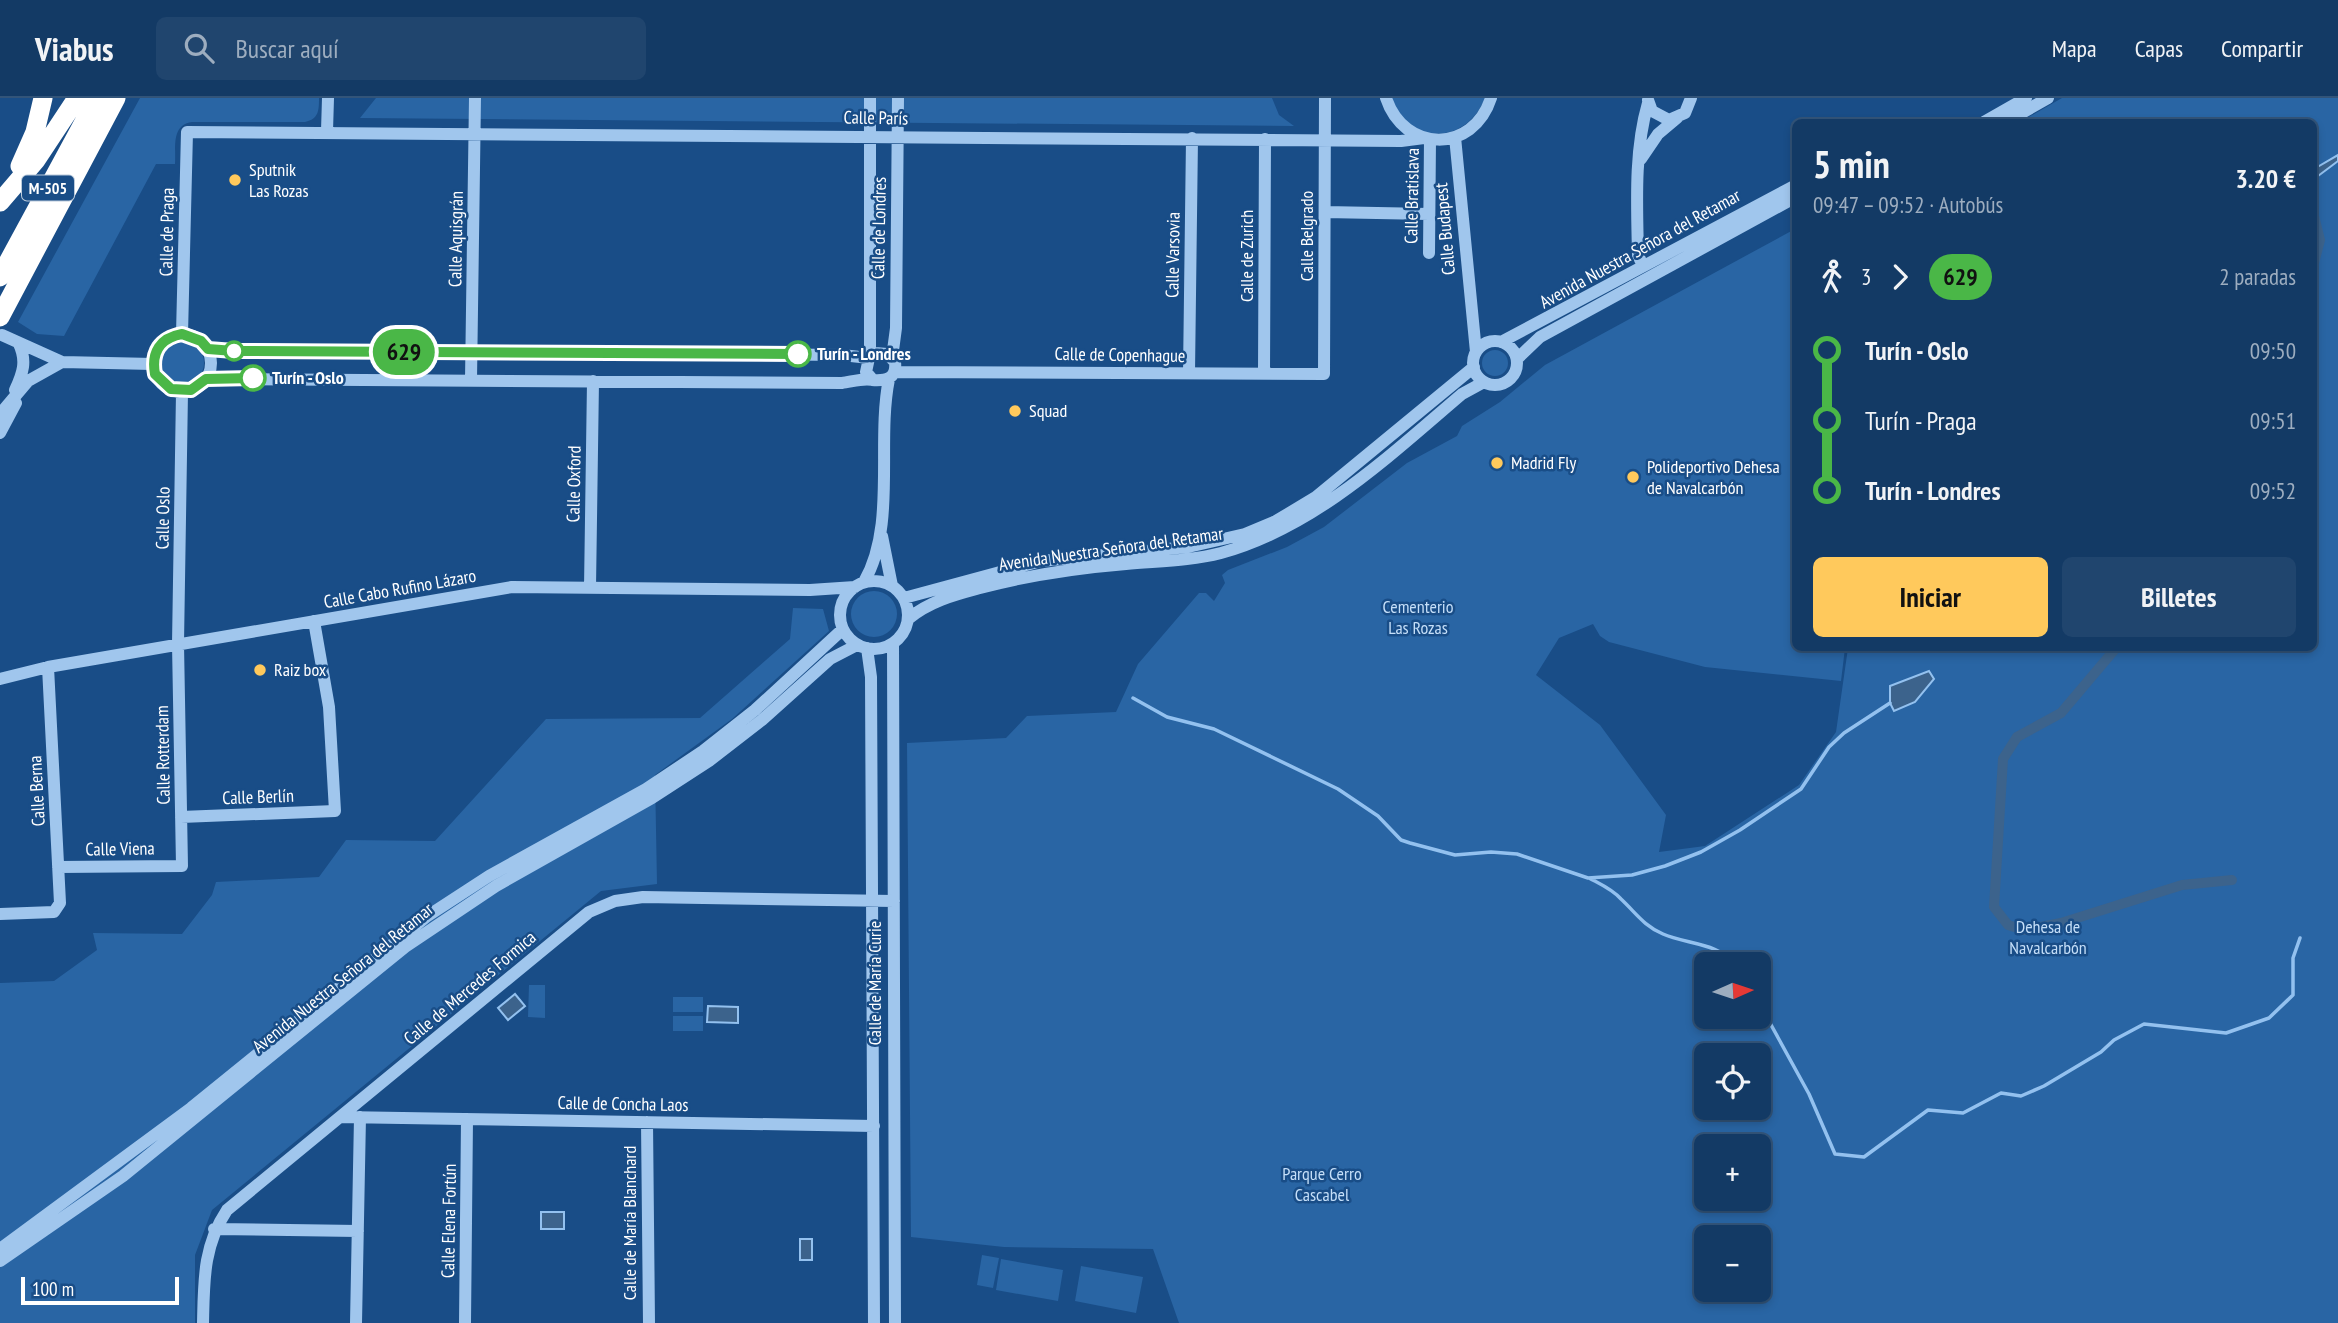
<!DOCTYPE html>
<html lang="es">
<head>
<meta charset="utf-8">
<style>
	body { margin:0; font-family:"PT Sans Narrow",sans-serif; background:#20456e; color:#f1f3f6; height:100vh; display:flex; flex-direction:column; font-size:26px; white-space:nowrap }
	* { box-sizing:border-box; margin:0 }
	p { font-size:23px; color:#9dadbf }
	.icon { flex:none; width:38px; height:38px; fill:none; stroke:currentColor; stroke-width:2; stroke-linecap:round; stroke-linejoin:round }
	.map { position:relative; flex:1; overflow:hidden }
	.drawer { position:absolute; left:1792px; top:21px; width:525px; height:532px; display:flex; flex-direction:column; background:#133a65; border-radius:10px; box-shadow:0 4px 10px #0003,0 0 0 2px #325479 }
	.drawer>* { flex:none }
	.badge { padding:0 14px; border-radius:23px; font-size:24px; line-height:46px }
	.needle { width:46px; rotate:87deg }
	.fabs { position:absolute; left:1694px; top:854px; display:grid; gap:14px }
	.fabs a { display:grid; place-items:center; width:77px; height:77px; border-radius:10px; background:#133a65; box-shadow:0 4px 10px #0003,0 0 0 2px #325479; font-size:35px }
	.scale { position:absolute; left:21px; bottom:18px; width:158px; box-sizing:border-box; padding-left:7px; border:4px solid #fff; border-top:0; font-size:19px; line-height:24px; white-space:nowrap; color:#fff; -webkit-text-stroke:5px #194d87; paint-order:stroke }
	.map>.badge { position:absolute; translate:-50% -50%; box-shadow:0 0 0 4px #fff }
	.legs { display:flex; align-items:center; gap:10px; height:77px; padding:0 21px; font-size:23px }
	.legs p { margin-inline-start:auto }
	.headline { display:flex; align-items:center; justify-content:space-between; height:119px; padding:0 21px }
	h1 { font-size:38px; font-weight:700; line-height:52px }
	.button { display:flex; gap:14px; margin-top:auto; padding:14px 21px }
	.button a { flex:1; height:80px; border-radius:10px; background:#ffc95c; color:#111; font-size:28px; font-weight:700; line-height:80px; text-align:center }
	.button a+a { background:#20456e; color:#f1f3f6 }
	ul { padding:0 21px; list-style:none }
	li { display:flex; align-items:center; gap:24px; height:70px; font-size:26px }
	li i { display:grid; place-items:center; width:10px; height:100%; margin:0 9px; background:currentColor }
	li i::after { content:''; width:18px; height:18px; margin:-9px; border:5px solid; border-radius:50%; background:#133a65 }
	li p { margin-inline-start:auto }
	li:first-child i { background:linear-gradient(#0000 50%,currentColor 0) }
	li:last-child i { background:linear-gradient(currentColor 50%,#0000 0) }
	header { display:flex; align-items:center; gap:42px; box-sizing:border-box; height:98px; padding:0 35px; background:#133a65; border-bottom:2px solid #325479 }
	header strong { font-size:33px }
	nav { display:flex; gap:38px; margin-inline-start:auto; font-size:24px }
	.search { width:490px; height:63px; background:#20456e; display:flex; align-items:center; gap:18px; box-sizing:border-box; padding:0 24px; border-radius:10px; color:#9dadbf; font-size:26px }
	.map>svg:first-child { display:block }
	.green { fill:#2965a4; fill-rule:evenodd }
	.water { fill:#3c638c; stroke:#93c1ef; stroke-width:2 }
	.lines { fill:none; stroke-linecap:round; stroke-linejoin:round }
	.stream { stroke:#93c1ef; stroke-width:3.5 }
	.canal { stroke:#3c638c; stroke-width:10 }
	.minor { stroke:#a0c6ed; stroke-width:12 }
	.highway { stroke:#fff; stroke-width:19 }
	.line-1-casing { stroke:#fff; stroke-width:16 }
	.line-1 { stroke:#4ab747; stroke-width:10 }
	.poi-dot { fill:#ffc95c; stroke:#194d87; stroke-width:2.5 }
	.stop-1-dot { fill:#fff; stroke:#4ab747; stroke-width:3.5 }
	.labels { text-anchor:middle; stroke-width:5; stroke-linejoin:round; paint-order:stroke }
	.shield { fill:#194d87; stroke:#bacadb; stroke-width:2 }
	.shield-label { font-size:16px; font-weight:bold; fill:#fff }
	.street-label { font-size:18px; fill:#fff; stroke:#194d87 }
	.poi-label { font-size:18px; fill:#fff; stroke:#194d87; text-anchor:start }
	.stop-label { font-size:18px; font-weight:bold; fill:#fff; stroke:#194d87; text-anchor:start }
	.park-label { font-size:18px; fill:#c5dff9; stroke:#194d87 }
</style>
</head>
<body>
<header>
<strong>Viabus</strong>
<div class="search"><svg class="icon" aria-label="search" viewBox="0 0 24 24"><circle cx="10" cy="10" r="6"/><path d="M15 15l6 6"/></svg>Buscar aquí</div>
<nav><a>Mapa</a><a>Capas</a><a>Compartir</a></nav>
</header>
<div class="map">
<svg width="2338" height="1225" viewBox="0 0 2338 1225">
	<rect width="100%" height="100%" fill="#194d87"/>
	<!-- green -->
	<path class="green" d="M 140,0 L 319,0 C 319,12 319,21 305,24 L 192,24 C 171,27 176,49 175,66 L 156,66 L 64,238 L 37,236 L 18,224 Z
		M 376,0 L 1272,0 L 1279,17 L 1294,28 L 360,20 Z
		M 1390,0 L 1485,0 C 1472,34 1434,48 1405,23 C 1398,18 1394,7 1390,0 Z
		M 2062,0 L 2338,0 L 2338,1225 L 1179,1225 L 1153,1151 L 1004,1149 L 911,1139 L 907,645 L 1006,640 L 1027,618 L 1116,614 L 1138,566 L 1199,495 L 1206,495 L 1214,503 L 1225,485 L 1222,477 L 1228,472 L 1287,449 L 1324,429 L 1407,365 L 1457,338 L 1462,328 L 1500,304 L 1545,267 L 1795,131 L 1796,550 L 1845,550 L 1841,583 L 1705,569 L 1609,544 L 1600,538 L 1593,526 L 1559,540 L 1536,577 L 1600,627 L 1666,717 L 1659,754 L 1705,748 L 1799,687 L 1836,634 L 1848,550 L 2314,550 L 2314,24 L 2020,24 ZM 1706,866 L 1759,866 L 1759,919 L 1706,919 ZM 1706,957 L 1759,957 L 1759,1010 L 1706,1010 ZM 1706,1048 L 1759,1048 L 1759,1101 L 1706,1101 ZM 1706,1139 L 1759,1139 L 1759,1192 L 1706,1192 Z
		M160 265a22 22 0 1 1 44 0a22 22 0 1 1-44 0Z
		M1482 265a13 13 0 1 1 26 0a13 13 0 1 1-26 0Z
		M851 516a23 23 0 1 1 46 0a23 23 0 1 1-46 0Z
		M 793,510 L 823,511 L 829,533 L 732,621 L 655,677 L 657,786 L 601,793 L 212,1112 L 195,1157 L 195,1225 L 0,1225 L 0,885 L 54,883 L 97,852 L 93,835 L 182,836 L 212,797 L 216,784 L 319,779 L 346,742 L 435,743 L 546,621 L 700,620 L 790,541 Z
		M 529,887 L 545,887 L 545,920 L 528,919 Z
		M 673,899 L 703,899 L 703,914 L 673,914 Z
		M 673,918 L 703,918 L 703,933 L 673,933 Z
		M 982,1157 L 999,1160 L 993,1190 L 977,1187 Z
		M 1001,1161 L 1063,1172 L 1058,1203 L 996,1192 Z
		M 1081,1168 L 1143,1179 L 1136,1215 L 1075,1203 Z"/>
	<!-- water -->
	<path class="water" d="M 2338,57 L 2338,63 L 2314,81 L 2314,71 Z
		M 1929,573 L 1934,581 L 1915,604 L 1894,613 L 1890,605 L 1890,588 Z
		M 515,896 L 525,908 L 508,922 L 498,910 Z
		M 708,908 L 738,909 L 738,925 L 707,924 Z
		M 541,1114 L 564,1114 L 564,1131 L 541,1131 Z
		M 812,1141 L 812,1162 L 800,1162 L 800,1141 Z"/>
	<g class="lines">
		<!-- stream -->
		<path class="stream" d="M 1133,600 L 1167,619 L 1214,631 L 1338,691 L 1378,718 L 1401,742 L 1410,745 L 1455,757 L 1491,754 L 1517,756 L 1588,780 L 1632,777 L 1665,768 L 1701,754 L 1740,732 L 1801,691 L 1829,649 L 1844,635 L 1890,605
			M 1589,780 C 1600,786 1612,791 1621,801 C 1636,815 1644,828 1663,836 C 1685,846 1720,845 1734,866
			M 1759,905 L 1809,996 L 1835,1056 L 1864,1059 L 1928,1012 L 1963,1015 L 2001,995 L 2021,998 L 2044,988 L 2101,954 L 2114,942 L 2144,926 L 2226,935 L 2269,920 L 2293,897 L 2293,860 L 2300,840"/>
		<!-- canal -->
		<path class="canal" d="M 2314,118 L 2320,142 L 2314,165
			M 2116,550 L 2061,615 L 2017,639 L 2003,661 L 1994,809 L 2008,827 L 2024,832 L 2061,825 L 2182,787 L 2232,782"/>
		<!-- minor -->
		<path class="minor" d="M 1386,0 C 1404,55 1473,56 1491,0
			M 1648,2 L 1652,13 L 1669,22 L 1685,15 L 1691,0
			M 1984,24 L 2026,0
			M 2006,24 L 2048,0
			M 327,33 L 328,0
			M 1455,39 L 1476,254
			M 1641,61 L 1658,36 L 1677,20
			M 1325,114 L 1429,116
			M 1429,155 L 1430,41
			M 1643,168 L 1638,157 C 1637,107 1634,53 1648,5
			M 182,236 L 187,34 L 1401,43 L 1424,40
			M153 265a29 29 0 1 1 58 0a29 29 0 1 1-58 0Z
			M 2,237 L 62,264 L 153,266
			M1473 265a22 22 0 1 1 44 0a22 22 0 1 1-44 0Z
			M 1501,244 L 1796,87
			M 207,251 L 842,257 L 869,260
			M 870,259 L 870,0
			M 892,260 L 896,230 L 898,0
			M 1517,261 L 1540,239 L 1796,99
			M 895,274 L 1324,276 L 1325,0
			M 1189,275 L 1192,40
			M 1264,275 L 1265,41
			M 206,281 L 842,285 C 851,284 863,280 872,282 C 886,283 897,281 895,264 L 887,256 L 875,255 L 869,260 L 866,274 L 872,281
			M 471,282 L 475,0
			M 15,292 C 23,275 27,263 19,246
			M 0,316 L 28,283 L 62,264
			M 0,335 L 16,305
			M 882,438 L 892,488
			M840 517a34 34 0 1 1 68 0a34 34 0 1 1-68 0Z
			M 864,484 C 897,427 876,346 889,281
			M 590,490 L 593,283
			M 904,500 L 1041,463 L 1188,449 L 1245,436 L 1276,423 L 1316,399 L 1474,269
			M 908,521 C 930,503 954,497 980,490 C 1029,477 1077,470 1126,466 C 1158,463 1190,463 1221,455 C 1315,429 1389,358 1462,296 L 1484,284
			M 893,545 L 895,1225
			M 867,550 L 871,579 L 874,1225
			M 0,581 L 48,569 L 512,489 L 810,492 L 855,489
			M 181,719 L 335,713 L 329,609 L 314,523
			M 58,769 L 182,768 L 178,546 L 182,294
			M 0,816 L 54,814 L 60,805 L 48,569
			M 341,1019 L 874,1028
			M 647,1024 L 649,1225
			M 214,1131 L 358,1133
			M 0,1151 L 191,1010 L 426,819 L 489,778 L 646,691 L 703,653 L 755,612 L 843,531
			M 0,1163 L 123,1078 L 405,849 L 496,788 L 652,700 L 709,663 L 762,622 L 830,561 L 857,547
			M 203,1225 C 204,1183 203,1148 227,1112 L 589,814 L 615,803 L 643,799 L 894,803
			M 356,1225 L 360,1019
			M 465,1225 L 467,1021"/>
		<!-- highway -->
		<path class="highway" d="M 20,68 L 35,34 L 43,0
			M 0,104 L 36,62 L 77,0
			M 0,179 L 97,0
			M 0,219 L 116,0"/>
	</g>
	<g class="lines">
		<defs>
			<path id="line-1" d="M 253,280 L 206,281 L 191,292 L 171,291 L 155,276 C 151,254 160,240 182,236 L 201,243 L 208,251 L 234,253 L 798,256"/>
		</defs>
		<!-- line-1 casing -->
		<use href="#line-1" class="line-1-casing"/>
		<!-- line-1 -->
		<use href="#line-1" class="line-1"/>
	</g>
	<!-- markers -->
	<g class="poi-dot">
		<circle cx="235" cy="82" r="7"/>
		<circle cx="1015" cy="313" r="7"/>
		<circle cx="1497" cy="365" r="7"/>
		<circle cx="1633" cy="379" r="7"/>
		<circle cx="260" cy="572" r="7"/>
	</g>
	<g class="stop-1-dot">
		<circle cx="234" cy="253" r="9"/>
		<circle cx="798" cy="256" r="12"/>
		<circle cx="253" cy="280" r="12"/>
	</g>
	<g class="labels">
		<!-- shield labels -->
		<rect class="shield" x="22" y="77.5" width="52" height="25" rx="5"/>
		<g class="shield-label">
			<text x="48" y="96">M-505</text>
		</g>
		<!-- street labels -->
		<g class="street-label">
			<text transform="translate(876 20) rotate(1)" y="6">Calle París</text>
			<text transform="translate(1412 98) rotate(-89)" y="6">Calle Bratislava</text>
			<text transform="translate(879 130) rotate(-89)" y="6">Calle de Londres</text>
			<text transform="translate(1445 131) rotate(-95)" y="6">Calle Budapest</text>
			<text transform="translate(167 134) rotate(-89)" y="6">Calle de Praga</text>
			<text transform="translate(1307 138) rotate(-90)" y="6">Calle Belgrado</text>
			<text transform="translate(456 141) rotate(-89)" y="6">Calle Aquisgrán</text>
			<text transform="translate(1640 151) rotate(-29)" y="6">Avenida Nuestra Señora del Retamar</text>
			<text transform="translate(1173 157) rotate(-89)" y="6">Calle Varsovia</text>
			<text transform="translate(1247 158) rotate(-90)" y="6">Calle de Zurich</text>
			<text transform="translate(1120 257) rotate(1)" y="6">Calle de Copenhague</text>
			<text transform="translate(574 386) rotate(-89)" y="6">Calle Oxford</text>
			<text transform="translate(163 420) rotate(-89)" y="6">Calle Oslo</text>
			<text transform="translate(1111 451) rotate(-8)" y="6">Avenida Nuestra Señora del Retamar</text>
			<text transform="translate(400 491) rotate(-10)" y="6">Calle Cabo Rufino Lázaro</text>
			<text transform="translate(163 657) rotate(-91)" y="6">Calle Rotterdam</text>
			<text transform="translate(37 693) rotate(-93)" y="6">Calle Berna</text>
			<text transform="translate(258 699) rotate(-2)" y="6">Calle Berlín</text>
			<text transform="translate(120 751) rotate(-1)" y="6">Calle Viena</text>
			<text transform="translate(343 880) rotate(-39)" y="6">Avenida Nuestra Señora del Retamar</text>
			<text transform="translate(875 885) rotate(-90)" y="6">Calle de María Curie</text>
			<text transform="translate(470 890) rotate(-40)" y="6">Calle de Mercedes Formica</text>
			<text transform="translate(623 1006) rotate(1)" y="6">Calle de Concha Laos</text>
			<text transform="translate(449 1123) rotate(-89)" y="6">Calle Elena Fortún</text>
			<text transform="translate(630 1125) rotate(-90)" y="6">Calle de María Blanchard</text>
		</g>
		<!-- poi labels -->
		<g class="poi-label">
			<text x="249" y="78">Sputnik<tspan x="249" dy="21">Las Rozas</tspan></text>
			<text x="1029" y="319">Squad</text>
			<text x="1511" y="371">Madrid Fly</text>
			<text x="1647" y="375">Polideportivo Dehesa<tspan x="1647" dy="21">de Navalcarbón</tspan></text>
			<text x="274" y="578">Raiz box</text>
		</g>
		<!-- stop labels -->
		<g class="stop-label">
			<text x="817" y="262">Turín - Londres</text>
			<text x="272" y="286">Turín - Oslo</text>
		</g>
		<!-- park labels -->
		<g class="park-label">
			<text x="1418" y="515">Cementerio<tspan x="1418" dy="21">Las Rozas</tspan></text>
			<text x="2048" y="835">Dehesa de<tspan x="2048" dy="21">Navalcarbón</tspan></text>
			<text x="1322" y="1082">Parque Cerro<tspan x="1322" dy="21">Cascabel</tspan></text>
		</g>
	</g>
</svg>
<div class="fabs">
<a><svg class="needle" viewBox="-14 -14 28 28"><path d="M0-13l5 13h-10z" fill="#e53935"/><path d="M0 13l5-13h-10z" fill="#9dadbf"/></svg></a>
<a><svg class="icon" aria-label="locate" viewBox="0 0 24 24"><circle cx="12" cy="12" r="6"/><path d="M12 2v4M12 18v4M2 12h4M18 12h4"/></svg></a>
<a>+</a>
<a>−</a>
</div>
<div class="scale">100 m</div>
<b class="badge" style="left:404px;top:254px;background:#4ab747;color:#111">629</b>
<section class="drawer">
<div class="headline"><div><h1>5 min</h1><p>09:47 – 09:52 · Autobús</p></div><b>3.20 €</b></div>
<div class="legs"><svg class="icon" aria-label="walk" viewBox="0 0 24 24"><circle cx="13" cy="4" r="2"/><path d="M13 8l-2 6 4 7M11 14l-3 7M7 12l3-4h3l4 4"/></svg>3<svg class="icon" aria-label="forward" viewBox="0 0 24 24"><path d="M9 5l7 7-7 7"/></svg><b class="badge" style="background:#4ab747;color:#111">629</b><p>2 paradas</p></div>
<ul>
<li><i style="color:#4ab747"></i><b>Turín - Oslo</b><p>09:50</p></li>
<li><i style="color:#4ab747"></i><span>Turín - Praga</span><p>09:51</p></li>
<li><i style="color:#4ab747"></i><b>Turín - Londres</b><p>09:52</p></li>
</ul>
<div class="button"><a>Iniciar</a><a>Billetes</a></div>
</section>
</div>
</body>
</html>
